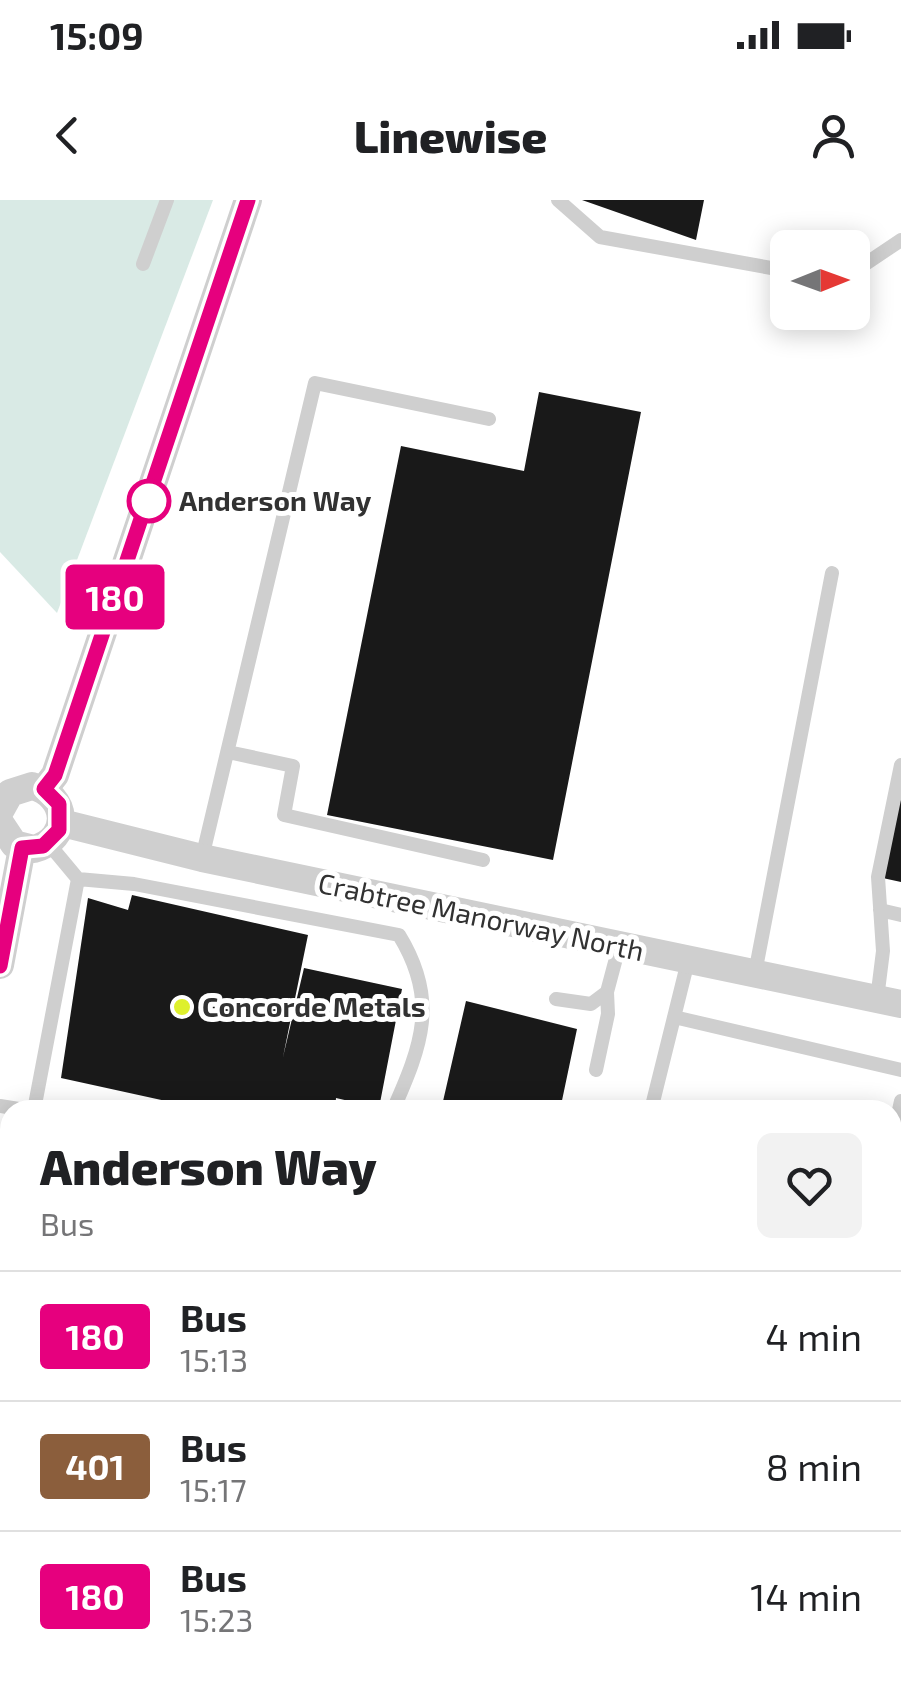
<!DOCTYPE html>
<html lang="en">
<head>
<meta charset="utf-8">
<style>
	body { margin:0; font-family:"Exo 2",sans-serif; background:#f2f2f2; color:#202124; height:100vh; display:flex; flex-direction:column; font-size:38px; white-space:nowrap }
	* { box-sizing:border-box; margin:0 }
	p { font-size:32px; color:#757577 }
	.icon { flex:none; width:55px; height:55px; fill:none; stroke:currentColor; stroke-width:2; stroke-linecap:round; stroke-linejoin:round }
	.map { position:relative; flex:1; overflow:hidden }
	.panel { position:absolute; left:0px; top:900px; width:902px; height:582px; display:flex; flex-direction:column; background:#fff; border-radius:30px 30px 0 0; box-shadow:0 5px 25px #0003 }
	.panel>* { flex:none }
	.badge { padding:0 20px; border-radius:8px; font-size:35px; line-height:65px }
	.needle { width:65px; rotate:89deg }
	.tools { position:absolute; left:770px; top:30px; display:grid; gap:20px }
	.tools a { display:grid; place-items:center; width:100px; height:100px; border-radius:15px; background:#fff; box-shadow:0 5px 25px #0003; font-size:50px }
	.map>.badge { position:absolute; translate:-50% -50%; box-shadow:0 0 0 5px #fff }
	.round { display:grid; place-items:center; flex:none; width:105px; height:105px; border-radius:15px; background:#f2f2f2 }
	.headline { display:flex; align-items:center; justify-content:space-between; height:170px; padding:0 40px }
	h1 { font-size:48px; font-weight:800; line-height:75px }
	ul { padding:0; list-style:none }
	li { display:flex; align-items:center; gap:30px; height:130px; padding:0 40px; border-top:2px solid #e0e0e0 }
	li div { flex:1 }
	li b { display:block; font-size:38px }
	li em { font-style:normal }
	li .badge { min-width:110px; font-weight:700; text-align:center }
	.status { display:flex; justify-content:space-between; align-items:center; height:70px; padding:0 50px; background:#fff; direction:ltr }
	.status svg { height:28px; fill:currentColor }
	header { display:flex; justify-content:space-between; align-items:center; height:130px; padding:0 40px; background:#fff; font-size:45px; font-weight:800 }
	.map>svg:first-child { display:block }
	.green { fill:#d9eae5 }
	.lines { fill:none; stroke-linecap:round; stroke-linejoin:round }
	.stream { stroke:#e0ccf0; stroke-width:8 }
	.building { fill:#191919 }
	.lane { stroke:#cfcfcf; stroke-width:14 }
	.street { stroke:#cfcfcf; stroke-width:28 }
	.line-casing { stroke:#fff; stroke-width:22 }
	.line { stroke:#e6007e; stroke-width:15 }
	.stop-dot { fill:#fff; stroke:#e6007e; stroke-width:5 }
	.poi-dot { fill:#def02d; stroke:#fff; stroke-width:4 }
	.labels { text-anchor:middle; stroke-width:10; stroke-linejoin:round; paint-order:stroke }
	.stop-label { font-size:28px; font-weight:bold; fill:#323232; stroke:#fff; text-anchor:start }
	.street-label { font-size:28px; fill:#323232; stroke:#fff }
	.poi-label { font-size:28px; font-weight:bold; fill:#323232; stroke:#fff; text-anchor:start }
</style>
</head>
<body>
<div class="status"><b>15:09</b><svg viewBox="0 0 49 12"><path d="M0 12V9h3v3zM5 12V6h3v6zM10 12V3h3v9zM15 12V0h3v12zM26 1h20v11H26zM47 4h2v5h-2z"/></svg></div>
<header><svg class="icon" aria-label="back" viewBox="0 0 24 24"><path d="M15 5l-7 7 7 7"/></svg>Linewise<svg class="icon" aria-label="person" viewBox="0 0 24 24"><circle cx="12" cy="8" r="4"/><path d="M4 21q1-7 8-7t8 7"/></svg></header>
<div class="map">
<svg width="901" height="1481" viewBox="0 0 901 1481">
	<rect width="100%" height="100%" fill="#fff"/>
	<!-- green -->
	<path class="green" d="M 0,0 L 213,0 L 57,413 L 0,352 Z"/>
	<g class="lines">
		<!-- stream -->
		<path class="stream" d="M 892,1290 L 901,1280
			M 719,1481 L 726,1472"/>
	</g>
	<!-- building -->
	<path class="building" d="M 582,0 L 704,0 L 696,40 Z
		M 539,192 L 641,212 L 553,660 L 327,615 L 401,246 L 524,271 Z
		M 901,598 L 901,682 L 878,677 Z
		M 132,695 L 308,735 L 283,857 L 304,768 L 402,789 L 379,908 L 336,898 L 335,910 L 207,910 L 61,878 L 88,698 L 128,710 Z
		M 466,801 L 577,829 L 560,910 L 441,910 Z
		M 892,1016 L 901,1018 L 901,1214 L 892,1212 Z
		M 892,1382 L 901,1386 L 901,1458 L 892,1454 Z"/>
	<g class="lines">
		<!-- lane -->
		<path class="lane" d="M 558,0 L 600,37 L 788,71
			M 143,64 L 167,0
			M 852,73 L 901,40
			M 228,552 L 293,566 L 284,615 L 483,660
			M 48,643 L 78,679 L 134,684 L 399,735 C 439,800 422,845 393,910
			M 202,658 L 315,183 L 489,219
			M 880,710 L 901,715
			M 755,773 L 832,373
			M 556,799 L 591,804 L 607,792 L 619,747
			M 877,799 L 883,751 L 878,677 L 901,565
			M 674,817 L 901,870
			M 596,870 L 608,814 L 607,792
			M 0,906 L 25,910
			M 34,910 L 78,679
			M 651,910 L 688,761
			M 892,942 L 901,901
			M 0,1353 L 10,1357"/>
		<!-- street -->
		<path class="street" d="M 44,589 L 55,575 L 248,0
			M 0,611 L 10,593 L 32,586 C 68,595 72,639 34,649 L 14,644 L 0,623
			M 62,623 L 202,658 L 901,804
			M 0,765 L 22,648
			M 0,1065 L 10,1069"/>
	</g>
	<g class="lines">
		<defs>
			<path id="line" d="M 0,766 L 22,648 L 43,646 L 59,630 L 59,604 L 44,589 L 55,575 L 248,0"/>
		</defs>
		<!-- line casing -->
		<use href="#line" class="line-casing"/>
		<!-- line -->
		<use href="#line" class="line"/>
	</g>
	<!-- markers -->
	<circle class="stop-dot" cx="149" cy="301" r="20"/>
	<circle class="poi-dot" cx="182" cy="807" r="10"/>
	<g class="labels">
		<!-- stop labels -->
		<g class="stop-label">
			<text x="179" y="311">Anderson Way</text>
		</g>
		<!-- street labels -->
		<g class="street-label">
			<text transform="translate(481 717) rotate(12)" y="10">Crabtree Manorway North</text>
		</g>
		<!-- poi labels -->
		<g class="poi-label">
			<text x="202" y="817">Concorde Metals</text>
		</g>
	</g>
</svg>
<div class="tools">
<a><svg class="needle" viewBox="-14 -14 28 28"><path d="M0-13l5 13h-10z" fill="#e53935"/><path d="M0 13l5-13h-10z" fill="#757577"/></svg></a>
</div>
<b class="badge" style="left:115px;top:397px;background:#e6007e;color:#fff">180</b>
<section class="panel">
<div class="headline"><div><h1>Anderson Way</h1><p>Bus</p></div><a class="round"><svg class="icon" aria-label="heart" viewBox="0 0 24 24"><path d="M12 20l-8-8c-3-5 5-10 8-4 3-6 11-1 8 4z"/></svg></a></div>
<ul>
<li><span class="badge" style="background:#e6007e;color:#fff">180</span><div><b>Bus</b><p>15:13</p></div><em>4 min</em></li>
<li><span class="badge" style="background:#8b5e3c;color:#fff">401</span><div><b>Bus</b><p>15:17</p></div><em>8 min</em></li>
<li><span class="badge" style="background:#e6007e;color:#fff">180</span><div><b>Bus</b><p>15:23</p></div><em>14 min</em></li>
</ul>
</section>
</div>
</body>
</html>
